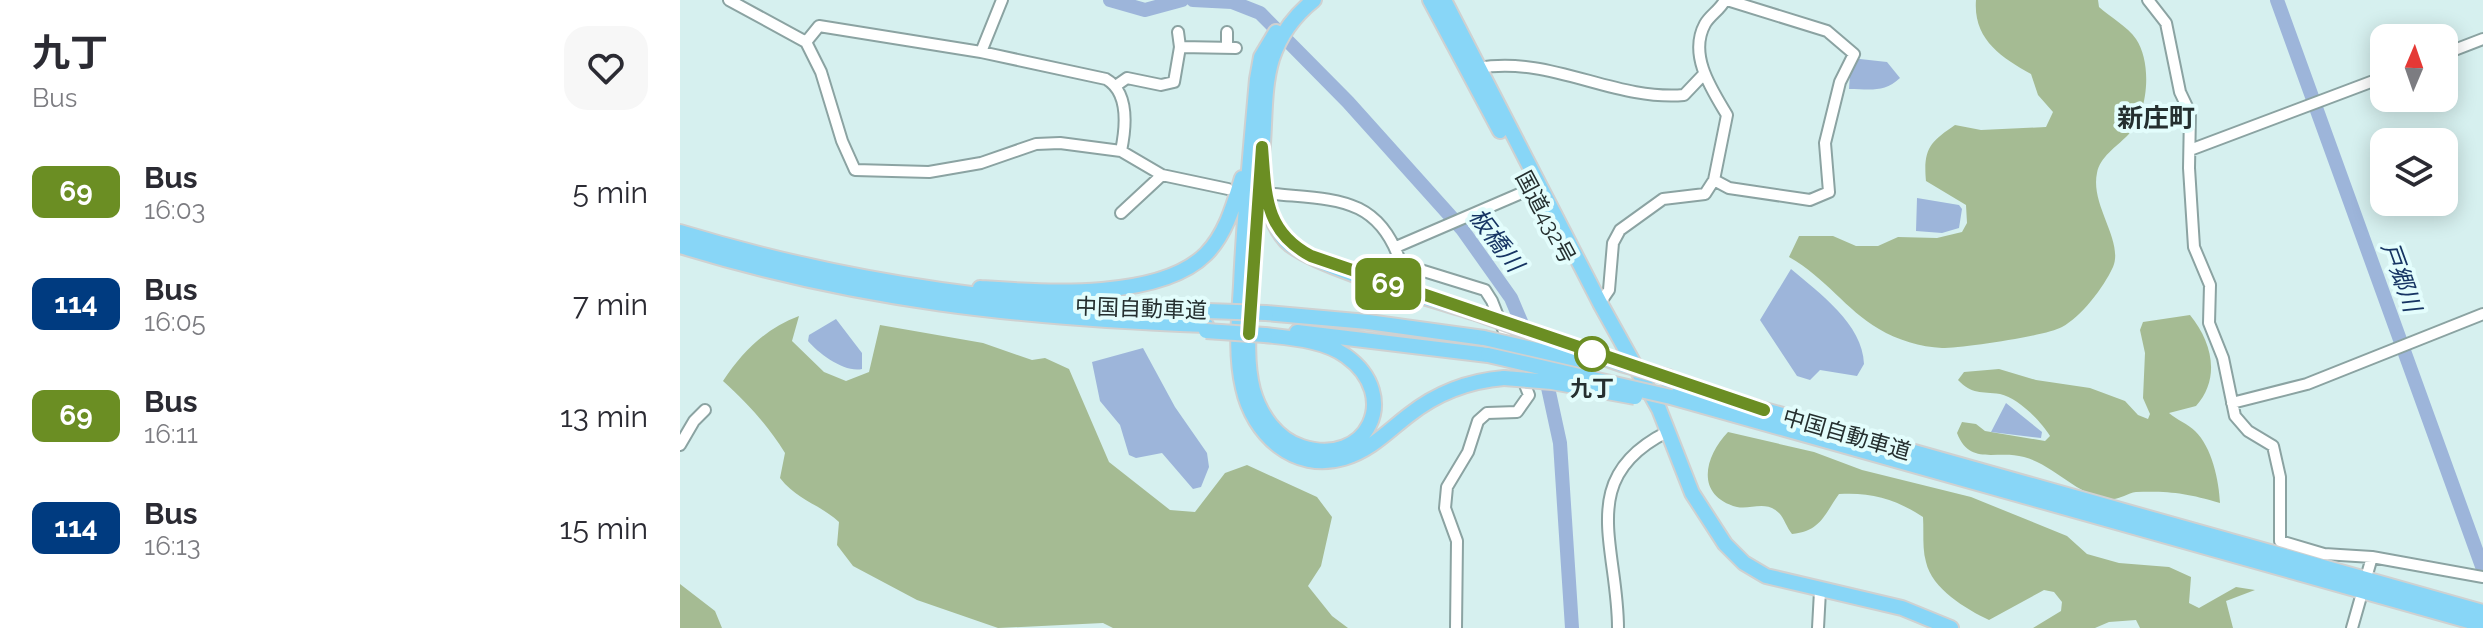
<!DOCTYPE html>
<html lang="en">
<head>
<meta charset="utf-8">
<style>
	body { margin:0; font-family:Raleway,"Noto Sans JP",sans-serif; background:#f7f7f7; color:#2b2b33; height:100vh; display:flex; flex-direction:column; font-size:30px; white-space:nowrap }
	* { box-sizing:border-box; margin:0 }
	p { font-size:26px; color:#7c7c81 }
	.icon { flex:none; width:44px; height:44px; fill:none; stroke:currentColor; stroke-width:2; stroke-linecap:round; stroke-linejoin:round }
	.map { position:relative; flex:1; overflow:hidden }
	.details { display:flex; flex-direction:column; background:#fff; width:680px }
	.details>* { flex:none }
	.badge { padding:0 16px; border-radius:12px; font-size:28px; line-height:52px }
	.needle { width:52px; rotate:2deg }
	.controls { position:absolute; left:1690px; top:24px; display:grid; gap:16px }
	.controls a { display:grid; place-items:center; width:88px; height:88px; border-radius:16px; background:#fff; box-shadow:0 4px 20px #0003; font-size:40px }
	.map>.badge { position:absolute; translate:-50% -50%; box-shadow:0 0 0 4px #fff }
	.round { display:grid; place-items:center; flex:none; width:84px; height:84px; border-radius:24px; background:#f7f7f7 }
	.head { display:flex; align-items:center; justify-content:space-between; height:136px; padding:0 32px }
	h1 { font-size:38px; font-weight:700; line-height:60px }
	ul { padding:0; list-style:none }
	li { display:flex; align-items:center; gap:24px; height:112px; padding:0 32px }
	li div { flex:1 }
	li b { display:block; font-size:30px }
	li em { font-style:normal }
	li .badge { min-width:88px; font-weight:700; text-align:center }
	main { display:flex; flex:1; min-height:0 }
	.map>svg:first-child { display:block }
	.forest { fill:#a5bb93 }
	.water { fill:#9db5da }
	.lines { fill:none; stroke-linecap:round; stroke-linejoin:round }
	.river { stroke:#9db5da; stroke-width:14 }
	.minor-casing { stroke:#8ba3a2; stroke-width:14 }
	.highway-casing { stroke:#cfd1d1; stroke-width:18 }
	.minor { stroke:#fff; stroke-width:10 }
	.highway { stroke:#88d6f7; stroke-width:14 }
	.highway-bridge-casing { stroke:#cfd1d1; stroke-width:18; stroke-linecap:butt }
	.highway-bridge { stroke:#88d6f7; stroke-width:14 }
	.line-casing { stroke:#fff; stroke-width:18 }
	.line { stroke:#6b8e23; stroke-width:12 }
	.stop-dot { fill:#fff; stroke:#6b8e23; stroke-width:4 }
	.labels { text-anchor:middle; stroke-width:8; stroke-linejoin:round; paint-order:stroke }
	.street-label { font-size:22px; fill:#252f2f; stroke:#e3fdfc }
	.stop-label { font-size:22px; font-weight:bold; fill:#252f2f; stroke:#e3fdfc }
	.water-label { font-size:24px; font-style:italic; fill:#163463; stroke:#e3fdfc }
	.quarter-label { font-size:26px; font-weight:bold; fill:#252f2f; stroke:#e3fdfc }
</style>
</head>
<body>
<main>
<section class="details">
<div class="head"><div><h1>九丁</h1><p>Bus</p></div><a class="round"><svg class="icon" aria-label="heart" viewBox="0 0 24 24"><path d="M12 20l-8-8c-3-5 5-10 8-4 3-6 11-1 8 4z"/></svg></a></div>
<ul>
<li><span class="badge" style="background:#6b8e23;color:#fff">69</span><div><b>Bus</b><p>16:03</p></div><em>5 min</em></li>
<li><span class="badge" style="background:#003b80;color:#fff">114</span><div><b>Bus</b><p>16:05</p></div><em>7 min</em></li>
<li><span class="badge" style="background:#6b8e23;color:#fff">69</span><div><b>Bus</b><p>16:11</p></div><em>13 min</em></li>
<li><span class="badge" style="background:#003b80;color:#fff">114</span><div><b>Bus</b><p>16:13</p></div><em>15 min</em></li>
</ul>
</section>
<div class="map">
<svg width="1803" height="628" viewBox="0 0 1803 628">
	<rect width="100%" height="100%" fill="#d6f0ef"/>
	<!-- forest -->
	<path class="forest" d="M 1296,0 L 1418,0 L 1419,7 C 1430,17 1448,27 1456,39 C 1473,64 1468,116 1447,136 C 1436,147 1420,157 1417,173 C 1410,205 1444,241 1433,267 C 1424,287 1401,317 1382,327 C 1366,336 1282,348 1262,348 C 1241,347 1217,340 1199,329 C 1166,310 1146,278 1109,257 L 1119,236 L 1153,236 L 1176,246 L 1198,246 L 1218,237 L 1257,238 L 1282,232 L 1287,223 L 1286,205 L 1246,181 C 1243,149 1250,142 1275,125 L 1301,130 L 1366,127 L 1373,112 L 1358,95 L 1351,74 C 1321,57 1293,39 1296,0 Z
		M 1510,315 C 1532,342 1541,378 1516,406 L 1489,413 C 1497,420 1508,424 1515,431 C 1532,447 1539,481 1540,503 C 1506,493 1490,491 1456,492 C 1448,493 1440,499 1433,499 C 1400,499 1375,465 1344,457 C 1317,449 1290,467 1277,433 L 1282,422 L 1296,424 L 1305,431 L 1365,441 L 1370,436 C 1361,421 1338,398 1320,394 C 1301,391 1292,395 1278,380 L 1284,372 L 1319,369 L 1356,380 L 1410,388 L 1445,401 L 1458,415 L 1468,419 L 1470,414 L 1463,398 L 1465,353 L 1460,330 L 1463,322 Z
		M 119,316 L 112,341 L 144,372 L 166,381 L 189,372 L 200,325 L 303,343 L 352,360 L 365,358 L 389,369 L 429,462 L 490,510 L 515,512 L 545,473 L 567,465 L 637,497 L 652,517 L 641,566 L 628,586 L 652,616 L 668,628 L 433,628 L 423,623 L 318,628 L 237,600 L 173,566 L 157,545 L 159,522 C 138,503 118,501 100,478 L 105,453 C 87,424 68,404 43,381 C 63,351 85,329 119,316 Z
		M 1048,432 L 1134,452 L 1182,470 L 1291,497 L 1387,536 L 1407,554 L 1439,563 L 1489,567 L 1511,577 L 1509,603 L 1519,608 L 1556,587 L 1575,590 L 1546,601 L 1553,628 L 1460,628 L 1456,620 L 1429,622 L 1415,628 L 1353,628 L 1381,611 L 1382,602 L 1374,592 L 1364,590 L 1309,620 C 1286,609 1252,589 1246,562 C 1242,548 1244,532 1243,517 C 1216,499 1191,492 1159,494 C 1144,515 1141,531 1112,534 C 1107,528 1104,518 1099,513 C 1086,500 1070,510 1057,507 C 1014,495 1025,456 1048,432 Z
		M 0,584 L 35,611 L 42,628 L 0,628 Z"/>
	<!-- water -->
	<path class="water" d="M 1171,58 L 1207,62 L 1220,78 C 1204,93 1190,89 1169,89 Z
		M 1237,198 L 1279,205 L 1282,209 L 1279,228 L 1262,233 L 1236,231 Z
		M 1111,269 C 1139,293 1183,324 1184,364 L 1177,376 L 1140,370 L 1130,380 L 1117,376 L 1080,320 Z
		M 156,319 L 182,353 L 182,369 C 165,373 139,354 128,341 L 129,335 Z
		M 463,348 L 495,407 L 527,453 L 529,467 L 521,487 L 513,489 L 482,453 L 456,458 L 449,455 L 440,425 L 420,401 L 412,362 Z
		M 1326,403 L 1362,432 L 1361,438 L 1311,432 Z"/>
	<g class="lines">
		<!-- river -->
		<path class="river" d="M 430,0 L 465,10 L 502,0
			M 513,0 L 552,2 L 580,13 L 668,102 L 782,229 L 831,298 L 867,383 L 880,443 L 892,628
			M 1597,0 L 1803,569"/>
		<defs>
			<path id="minor" d="M 49,0 L 126,42
				M 1468,0 L 1486,23 L 1500,92 L 1510,113 L 1509,168 L 1514,247 L 1530,285 L 1529,323 L 1543,358 L 1555,416 L 1568,431 L 1593,446 L 1600,477 L 1600,541 L 1644,554 L 1692,557 L 1803,577
				M 498,32 L 500,47
				M 126,42 L 141,72 L 162,141 L 175,170 L 249,172 L 301,163 L 356,144 L 380,143 L 441,151 L 482,175 L 548,189
				M 126,42 L 139,26 L 301,52 L 426,79 C 449,92 446,127 441,151
				M 547,48 L 547,32
				M 301,52 L 322,0
				M 1764,54 L 1803,39
				M 798,68 C 871,55 933,101 1004,95 L 1023,75
				M 437,85 L 447,78 L 481,85 L 494,82 L 500,47 L 556,48
				M 1510,150 L 1704,77
				M 1034,180 L 1049,188 L 1130,200 L 1149,192 L 1145,143 L 1160,82 L 1174,54 L 1147,31 L 1047,0
				M 594,194 C 655,200 699,196 721,264 L 805,290 L 812,301 L 849,395 L 837,412 L 807,413 L 798,421 L 788,452 L 767,487 L 765,508 L 777,541 L 776,628
				M 441,213 L 482,175
				M 716,247 L 851,189
				M 920,303 L 929,290 L 933,243 L 940,230 L 983,199 L 1025,194 L 1034,180 L 1047,115 C 1032,90 1008,55 1025,24 C 1030,15 1040,10 1045,0
				M 1552,403 L 1627,384 L 1803,314
				M 0,445 L 14,421 L 25,410
				M 1688,571 L 1692,557
				M 938,628 C 938,546 895,478 987,432
				M 1138,628 L 1140,591
				M 1672,628 L 1680,600"/>
			<path id="highway" d="M 750,0 L 820,131
				M 764,0 L 920,303 L 979,409 L 1012,493 L 1045,544 L 1064,563 L 1086,576 L 1222,608 L 1271,628
				M 596,32 L 581,57 L 577,79 C 571,148 564,216 561,285 C 559,319 555,354 563,388 C 573,434 614,473 664,458 C 691,450 708,431 729,415 C 758,392 788,381 824,378
				M 585,184 C 588,204 591,225 606,241 C 631,267 756,300 796,313
				M 0,232 C 178,286 342,306 527,311
				M 0,246 C 179,301 340,318 526,325
				M 300,288 C 362,292 479,301 526,254 C 546,234 554,204 562,178
				M 586,313 L 688,322 L 804,338
				M 617,332 L 808,355
				M 585,335 C 611,338 644,340 666,356 C 722,396 687,468 622,447 C 597,439 580,415 573,390 C 565,359 569,326 571,294 C 574,243 578,193 583,143 C 585,115 584,85 592,59 C 600,35 615,15 634,0
				M 989,383 L 1803,612
				M 991,397 L 1803,625"/>
		</defs>
		<!-- minor casing -->
		<use href="#minor" class="minor-casing"/>
		<!-- highway casing -->
		<use href="#highway" class="highway-casing"/>
		<!-- minor -->
		<use href="#minor" class="minor"/>
		<!-- highway -->
		<use href="#highway" class="highway"/>
		<defs>
			<path id="highway-bridge" d="M 527,311 L 586,313
				M 796,313 L 941,364 L 991,378
				M 526,331 L 585,335
				M 804,338 L 913,363
				M 808,355 L 991,397
				M 824,378 L 872,382 L 955,397"/>
		</defs>
		<!-- highway-bridge casing -->
		<use href="#highway-bridge" class="highway-bridge-casing"/>
		<!-- highway-bridge -->
		<use href="#highway-bridge" class="highway-bridge"/>
	</g>
	<g class="lines">
		<defs>
			<path id="line" d="M 569,334 L 582,147 C 586,195 584,231 631,256 L 1084,410"/>
		</defs>
		<!-- line casing -->
		<use href="#line" class="line-casing"/>
		<!-- line -->
		<use href="#line" class="line"/>
	</g>
	<!-- markers -->
	<circle class="stop-dot" cx="912" cy="354" r="16"/>
	<g class="labels">
		<!-- street labels -->
		<g class="street-label">
			<text transform="translate(866 217) rotate(62)" y="8">国道432号</text>
			<text transform="translate(461 308) rotate(2)" y="8">中国自動車道</text>
			<text transform="translate(1167 434) rotate(16)" y="8">中国自動車道</text>
		</g>
		<!-- stop labels -->
		<g class="stop-label">
			<text x="912" y="396">九丁</text>
		</g>
		<!-- water labels -->
		<g class="water-label">
			<text transform="translate(816 240) rotate(53)" y="8">板橋川</text>
			<text transform="translate(1721 277) rotate(70)" y="8">戸郷川</text>
		</g>
		<!-- quarter labels -->
		<g class="quarter-label">
			<text x="1476" y="127">新庄町</text>
		</g>
	</g>
</svg>
<div class="controls">
<a><svg class="needle" viewBox="-14 -14 28 28"><path d="M0-13l5 13h-10z" fill="#e53935"/><path d="M0 13l5-13h-10z" fill="#7c7c81"/></svg></a>
<a><svg class="icon" aria-label="layers" viewBox="0 0 24 24"><path d="M12 4l9 5-9 5-9-5zM3 14l9 5 9-5"/></svg></a>
</div>
<b class="badge" style="left:708px;top:284px;background:#6b8e23;color:#fff">69</b>
</div>
</main>
</body>
</html>
